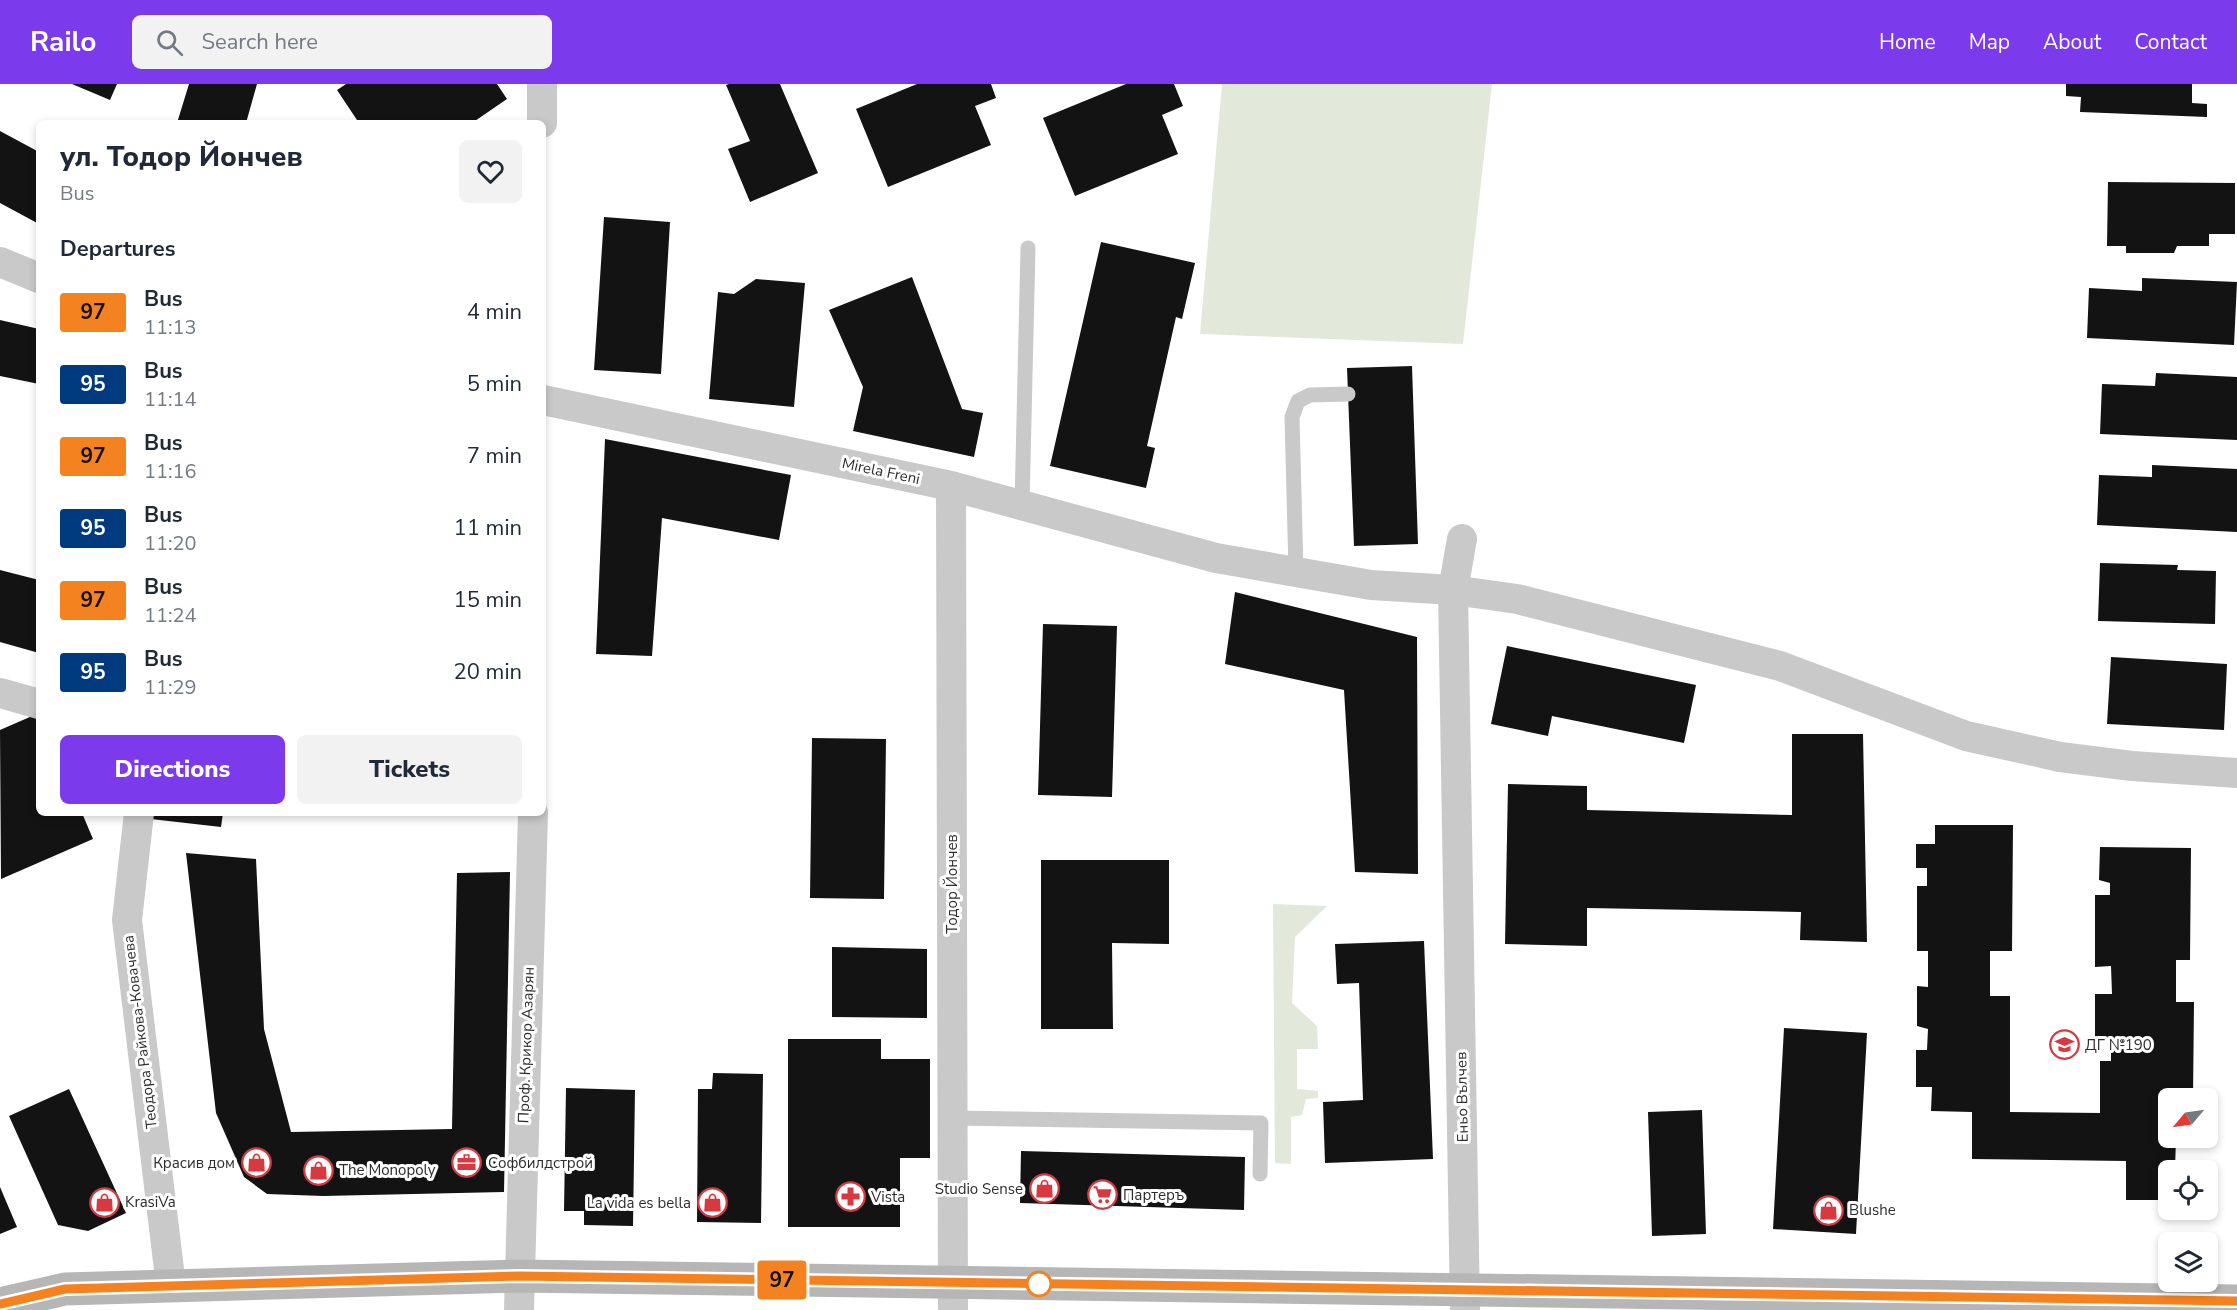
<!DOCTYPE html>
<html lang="en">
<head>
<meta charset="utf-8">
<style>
	body { margin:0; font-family:"Nunito Sans",sans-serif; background:#f2f2f3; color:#1f2937; height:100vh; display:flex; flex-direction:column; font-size:22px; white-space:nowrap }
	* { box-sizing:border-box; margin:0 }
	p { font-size:20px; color:#747a83 }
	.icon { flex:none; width:33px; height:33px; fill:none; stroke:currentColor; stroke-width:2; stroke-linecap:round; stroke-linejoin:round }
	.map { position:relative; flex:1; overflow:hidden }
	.panel { position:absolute; left:36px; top:36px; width:510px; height:696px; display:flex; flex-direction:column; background:#fff; border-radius:9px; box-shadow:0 3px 9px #0003 }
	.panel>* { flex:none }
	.badge { padding:0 12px; border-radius:4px; font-size:21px; line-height:39px }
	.needle { width:39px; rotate:241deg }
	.tools { position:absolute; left:2158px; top:1004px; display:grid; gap:12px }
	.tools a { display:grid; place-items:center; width:60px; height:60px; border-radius:9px; background:#fff; box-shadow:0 3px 9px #0003; font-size:30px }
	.map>.badge { position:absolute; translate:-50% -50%; box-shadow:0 0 0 3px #fff }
	h2 { padding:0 24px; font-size:22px; line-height:54px }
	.round { display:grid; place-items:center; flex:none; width:63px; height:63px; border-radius:9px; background:#f2f2f3 }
	.headline { display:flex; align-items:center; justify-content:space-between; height:102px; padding:0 24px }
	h1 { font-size:28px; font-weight:800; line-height:45px }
	.primary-button { display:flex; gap:12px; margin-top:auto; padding:12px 24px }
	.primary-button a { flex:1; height:69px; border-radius:9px; background:#7c3aed; color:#fff; font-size:24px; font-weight:800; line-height:69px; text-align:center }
	.primary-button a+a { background:#f2f2f3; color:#1f2937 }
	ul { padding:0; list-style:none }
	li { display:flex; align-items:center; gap:18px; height:72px; padding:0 24px }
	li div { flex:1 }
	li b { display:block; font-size:22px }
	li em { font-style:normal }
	li .badge { min-width:66px; font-weight:700; text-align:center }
	header { display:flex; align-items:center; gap:36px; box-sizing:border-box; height:84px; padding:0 30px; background:#7c3aed; color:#fff }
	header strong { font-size:28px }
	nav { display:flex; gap:33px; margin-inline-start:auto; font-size:21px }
	.search { width:420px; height:54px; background:#f2f2f3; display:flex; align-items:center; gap:15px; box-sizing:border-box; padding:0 21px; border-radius:9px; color:#747a83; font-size:22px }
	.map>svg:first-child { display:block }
	.green { fill:#e2e9da }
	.building { fill:#131313 }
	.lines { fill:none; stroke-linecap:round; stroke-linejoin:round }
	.lane { stroke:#c9c9c9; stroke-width:15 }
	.street { stroke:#c9c9c9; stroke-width:30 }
	.secondary { stroke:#b6b6b6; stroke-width:33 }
	.line-casing { stroke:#fff; stroke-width:14 }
	.line { stroke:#f58220; stroke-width:9 }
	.stop-dot { fill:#fff; stroke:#f58220; stroke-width:3 }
	.labels { text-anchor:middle; stroke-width:6; stroke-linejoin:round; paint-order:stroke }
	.street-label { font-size:15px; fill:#2c2c2c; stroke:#fff }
	.poi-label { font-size:15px; fill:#2c2c2c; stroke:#fff; text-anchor:start }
</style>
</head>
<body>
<header>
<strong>Railo</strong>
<div class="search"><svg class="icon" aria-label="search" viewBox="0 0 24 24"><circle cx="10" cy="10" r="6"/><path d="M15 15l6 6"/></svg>Search here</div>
<nav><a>Home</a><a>Map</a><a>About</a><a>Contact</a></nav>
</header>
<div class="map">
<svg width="2237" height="1226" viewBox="0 0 2237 1226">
	<rect width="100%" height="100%" fill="#fff"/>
	<!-- green -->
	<path class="green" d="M 1222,0 L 1492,0 L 1463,260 L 1200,250 Z
		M 1273,820 L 1327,822 L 1295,853 L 1292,919 L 1317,942 L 1318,965 L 1297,965 L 1297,1005 L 1318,1007 L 1318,1014 L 1306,1015 L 1302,1031 L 1291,1033 L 1291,1080 L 1275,1079 Z"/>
	<!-- building -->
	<path class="building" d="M 72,0 L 117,0 L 110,16 Z
		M 189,0 L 257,0 L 246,39 L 177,39 Z
		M 346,0 L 497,0 L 507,15 L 472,39 L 359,39 L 337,6 Z
		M 729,0 L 780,0 L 818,89 L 750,118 L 728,65 L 750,57 L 726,1 Z
		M 917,0 L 991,0 L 996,14 L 975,22 L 991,61 L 888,103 L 856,25 Z
		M 1126,0 L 1174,0 L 1183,22 L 1162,31 L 1178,70 L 1075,112 L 1043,34 Z
		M 2066,0 L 2192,0 L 2192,19 L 2207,20 L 2207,33 L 2080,28 L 2081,13 L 2066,12 Z
		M 0,47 L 39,68 L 39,140 L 0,119 Z
		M 2108,98 L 2235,99 L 2235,150 L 2209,150 L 2209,162 L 2177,162 L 2174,169 L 2126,169 L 2126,162 L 2107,162 Z
		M 604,133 L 670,138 L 661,290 L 594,286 Z
		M 1101,158 L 1195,179 L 1182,235 L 1176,233 L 1147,362 L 1155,364 L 1146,404 L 1050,382 Z
		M 912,193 L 962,325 L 983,329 L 974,373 L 853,347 L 863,303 L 829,226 Z
		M 2142,194 L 2237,198 L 2234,261 L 2087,254 L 2089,204 L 2142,207 Z
		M 756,195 L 805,199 L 794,323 L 709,315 L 718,208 L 734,210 Z
		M 0,236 L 39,245 L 39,300 L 0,292 Z
		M 1412,282 L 1418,460 L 1354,462 L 1347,284 Z
		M 2156,289 L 2237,293 L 2237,356 L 2100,350 L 2102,300 L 2155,302 Z
		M 605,355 L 791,391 L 779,456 L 662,434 L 652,572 L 596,570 Z
		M 2152,381 L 2237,385 L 2237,448 L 2097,441 L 2099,391 L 2152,393 Z
		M 2100,479 L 2178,481 L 2177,486 L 2216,487 L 2215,540 L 2098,537 Z
		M 0,486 L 39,496 L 39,569 L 0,558 Z
		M 1235,508 L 1417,553 L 1418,790 L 1355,788 L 1344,606 L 1225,580 Z
		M 1043,540 L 1117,542 L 1112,713 L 1038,711 Z
		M 1507,562 L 1696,601 L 1684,659 L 1552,632 L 1548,652 L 1491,640 Z
		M 2111,573 L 2227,580 L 2224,646 L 2107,640 Z
		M 39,629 L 39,729 L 82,729 L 93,755 L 1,795 L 0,646 Z
		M 1792,650 L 1863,650 L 1867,858 L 1800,856 L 1801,828 L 1587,824 L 1587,862 L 1505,860 L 1508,700 L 1587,702 L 1587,726 L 1792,731 Z
		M 812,654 L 886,655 L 884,815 L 810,814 Z
		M 152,729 L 223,729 L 221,743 L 151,735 Z
		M 1935,741 L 2013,741 L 2012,867 L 1990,867 L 1990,912 L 2010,912 L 2010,1028 L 2100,1029 L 2100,977 L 2111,977 L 2111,956 L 2095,956 L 2095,910 L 2112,910 L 2111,882 L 2095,883 L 2095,811 L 2110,811 L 2110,799 L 2099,796 L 2100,763 L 2191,764 L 2190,876 L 2176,876 L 2176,918 L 2194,918 L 2193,1014 L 2169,1014 L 2169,1053 L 2176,1053 L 2175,1086 L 2169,1086 L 2169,1116 L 2126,1116 L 2126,1077 L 1972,1075 L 1972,1028 L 1931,1027 L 1932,1003 L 1916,1003 L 1916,966 L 1927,966 L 1928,945 L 1917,942 L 1917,902 L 1928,903 L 1928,867 L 1917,867 L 1917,802 L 1927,802 L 1927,784 L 1916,784 L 1916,760 L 1935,760 Z
		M 186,769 L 256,775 L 264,945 L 291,1048 L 452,1045 L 457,789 L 510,788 L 504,1108 L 323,1112 L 267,1110 L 244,1093 L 216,1029 Z
		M 1041,776 L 1169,776 L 1169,860 L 1112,859 L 1113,945 L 1041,945 Z
		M 1424,857 L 1433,1075 L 1325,1079 L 1323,1018 L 1363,1016 L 1359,899 L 1337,900 L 1335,860 Z
		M 832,863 L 927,865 L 927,934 L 832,933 Z
		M 1784,944 L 1867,949 L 1856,1150 L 1773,1145 Z
		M 788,955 L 881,955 L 881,975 L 930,975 L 930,1074 L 900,1074 L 900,1143 L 788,1143 Z
		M 713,989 L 763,990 L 761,1139 L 697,1138 L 698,1005 L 712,1005 Z
		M 566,1004 L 635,1006 L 633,1142 L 584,1141 L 584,1127 L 564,1127 Z
		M 69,1005 L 126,1129 L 88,1147 L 58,1141 L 9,1032 Z
		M 1702,1026 L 1706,1150 L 1652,1152 L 1648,1028 Z
		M 1021,1067 L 1245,1073 L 1244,1126 L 1020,1119 Z
		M 0,1103 L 17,1143 L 0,1150 Z"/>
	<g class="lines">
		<!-- lane -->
		<path class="lane" d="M 1022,421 L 1028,164
			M 1296,487 L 1292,333 L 1298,317 L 1310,311 L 1348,310
			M 953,1034 L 1261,1039 L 1260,1090"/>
		<!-- street -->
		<path class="street" d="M 542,39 L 542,0
			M 0,178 L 39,194
			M 543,316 L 951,402 L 1216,474 L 1371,501 L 1453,506 L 1517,515 L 1780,582 L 1966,652 L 2060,673 L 2132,682 L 2237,689
			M 951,402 L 953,1226
			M 1462,455 L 1453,506 L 1465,1226
			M 0,609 L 39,620
			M 139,729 L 127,836 L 171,1202
			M 519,1226 L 533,729"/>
		<!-- secondary -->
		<path class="secondary" d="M 0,1220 L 65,1205 L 519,1192 L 2237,1217"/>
	</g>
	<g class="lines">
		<defs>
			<path id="line" d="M 0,1220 L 65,1205 L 519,1192 L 2237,1217"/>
		</defs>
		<!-- line casing -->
		<use href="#line" class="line-casing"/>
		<!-- line -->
		<use href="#line" class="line"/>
	</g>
	<!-- icons -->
	<defs>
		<symbol id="school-ring" viewBox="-11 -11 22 22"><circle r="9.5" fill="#fff" stroke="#d83940" stroke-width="1.5"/><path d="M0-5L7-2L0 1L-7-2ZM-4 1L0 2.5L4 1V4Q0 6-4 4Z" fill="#d83940"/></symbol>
		<symbol id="shop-ring" viewBox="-11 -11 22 22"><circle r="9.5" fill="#fff" stroke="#d83940" stroke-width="1.5"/><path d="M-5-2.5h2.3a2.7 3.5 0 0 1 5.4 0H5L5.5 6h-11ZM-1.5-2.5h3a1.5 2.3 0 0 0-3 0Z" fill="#d83940"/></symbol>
		<symbol id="office-ring" viewBox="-11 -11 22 22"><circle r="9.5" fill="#fff" stroke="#d83940" stroke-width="1.5"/><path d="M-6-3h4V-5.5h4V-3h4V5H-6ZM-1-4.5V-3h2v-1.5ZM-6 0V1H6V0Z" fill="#d83940"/></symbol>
		<symbol id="supermarket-ring" viewBox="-11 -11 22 22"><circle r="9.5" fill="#fff" stroke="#d83940" stroke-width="1.5"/><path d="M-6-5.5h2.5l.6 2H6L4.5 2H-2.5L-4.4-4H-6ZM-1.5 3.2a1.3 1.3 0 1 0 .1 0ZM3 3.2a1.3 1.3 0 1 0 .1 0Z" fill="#d83940"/></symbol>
		<symbol id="pharmacy-ring" viewBox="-11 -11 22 22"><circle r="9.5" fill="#fff" stroke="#d83940" stroke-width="1.5"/><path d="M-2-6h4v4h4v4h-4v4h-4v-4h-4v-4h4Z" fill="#d83940"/></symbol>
	</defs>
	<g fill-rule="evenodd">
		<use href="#school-ring" x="2048" y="944" width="33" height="33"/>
		<use href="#shop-ring" x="240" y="1062" width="33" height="33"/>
		<use href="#office-ring" x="450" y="1062" width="33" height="33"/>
		<use href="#shop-ring" x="302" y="1070" width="33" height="33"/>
		<use href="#shop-ring" x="1028" y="1088" width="33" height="33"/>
		<use href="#supermarket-ring" x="1086" y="1094" width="33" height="33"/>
		<use href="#pharmacy-ring" x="834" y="1096" width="33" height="33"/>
		<use href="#shop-ring" x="88" y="1102" width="33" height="33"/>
		<use href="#shop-ring" x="696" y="1102" width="33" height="33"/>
		<use href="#shop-ring" x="1812" y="1110" width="33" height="33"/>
	</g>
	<!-- markers -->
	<circle class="stop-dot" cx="1039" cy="1200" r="12"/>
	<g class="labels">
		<!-- street labels -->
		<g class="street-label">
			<text transform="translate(881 387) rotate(12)" y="5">Mirela Freni</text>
			<text transform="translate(952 800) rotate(-90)" y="5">Тодор Йончев</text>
			<text transform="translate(140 948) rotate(-97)" y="5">Теодора Райкова-Ковачева</text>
			<text transform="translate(526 961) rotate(-88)" y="5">Проф. Крикор Азарян</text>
			<text transform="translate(1462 1013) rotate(-91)" y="5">Еньо Вълчев</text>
		</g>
		<!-- poi labels -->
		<g class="poi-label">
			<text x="2085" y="966">ДГ №190</text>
			<text x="235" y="1084" text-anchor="end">Красив дом</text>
			<text x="488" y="1084">Софбилдстрой</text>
			<text x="339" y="1091">The Monopoly</text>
			<text x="1023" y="1110" text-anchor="end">Studio Sense</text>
			<text x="1123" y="1116">Партеръ</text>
			<text x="871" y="1118">Vista</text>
			<text x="125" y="1123">KrasiVa</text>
			<text x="691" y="1124" text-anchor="end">La vida es bella</text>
			<text x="1849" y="1131">Blushe</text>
		</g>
	</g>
</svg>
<div class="tools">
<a><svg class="needle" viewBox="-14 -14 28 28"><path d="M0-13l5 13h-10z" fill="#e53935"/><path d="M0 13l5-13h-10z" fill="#747a83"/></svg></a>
<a><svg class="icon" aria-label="locate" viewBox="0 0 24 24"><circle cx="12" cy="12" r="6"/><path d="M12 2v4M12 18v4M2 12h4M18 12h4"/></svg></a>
<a><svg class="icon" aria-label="layers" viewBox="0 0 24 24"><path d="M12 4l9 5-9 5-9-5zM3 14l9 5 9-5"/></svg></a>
</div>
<b class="badge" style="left:782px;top:1196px;background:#f58220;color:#111">97</b>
<section class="panel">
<div class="headline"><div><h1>ул. Тодор Йончев</h1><p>Bus</p></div><a class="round"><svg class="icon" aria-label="heart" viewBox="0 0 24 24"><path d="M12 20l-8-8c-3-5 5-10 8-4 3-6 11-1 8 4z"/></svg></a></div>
<h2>Departures</h2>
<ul>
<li><span class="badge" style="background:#f58220;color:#111">97</span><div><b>Bus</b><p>11:13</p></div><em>4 min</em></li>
<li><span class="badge" style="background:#003b80;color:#fff">95</span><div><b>Bus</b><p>11:14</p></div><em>5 min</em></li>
<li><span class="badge" style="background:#f58220;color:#111">97</span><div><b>Bus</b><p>11:16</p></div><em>7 min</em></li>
<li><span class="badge" style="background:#003b80;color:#fff">95</span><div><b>Bus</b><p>11:20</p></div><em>11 min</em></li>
<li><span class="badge" style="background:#f58220;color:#111">97</span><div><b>Bus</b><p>11:24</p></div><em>15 min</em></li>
<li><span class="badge" style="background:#003b80;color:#fff">95</span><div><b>Bus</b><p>11:29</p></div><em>20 min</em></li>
</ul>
<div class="primary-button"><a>Directions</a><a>Tickets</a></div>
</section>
</div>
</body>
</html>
